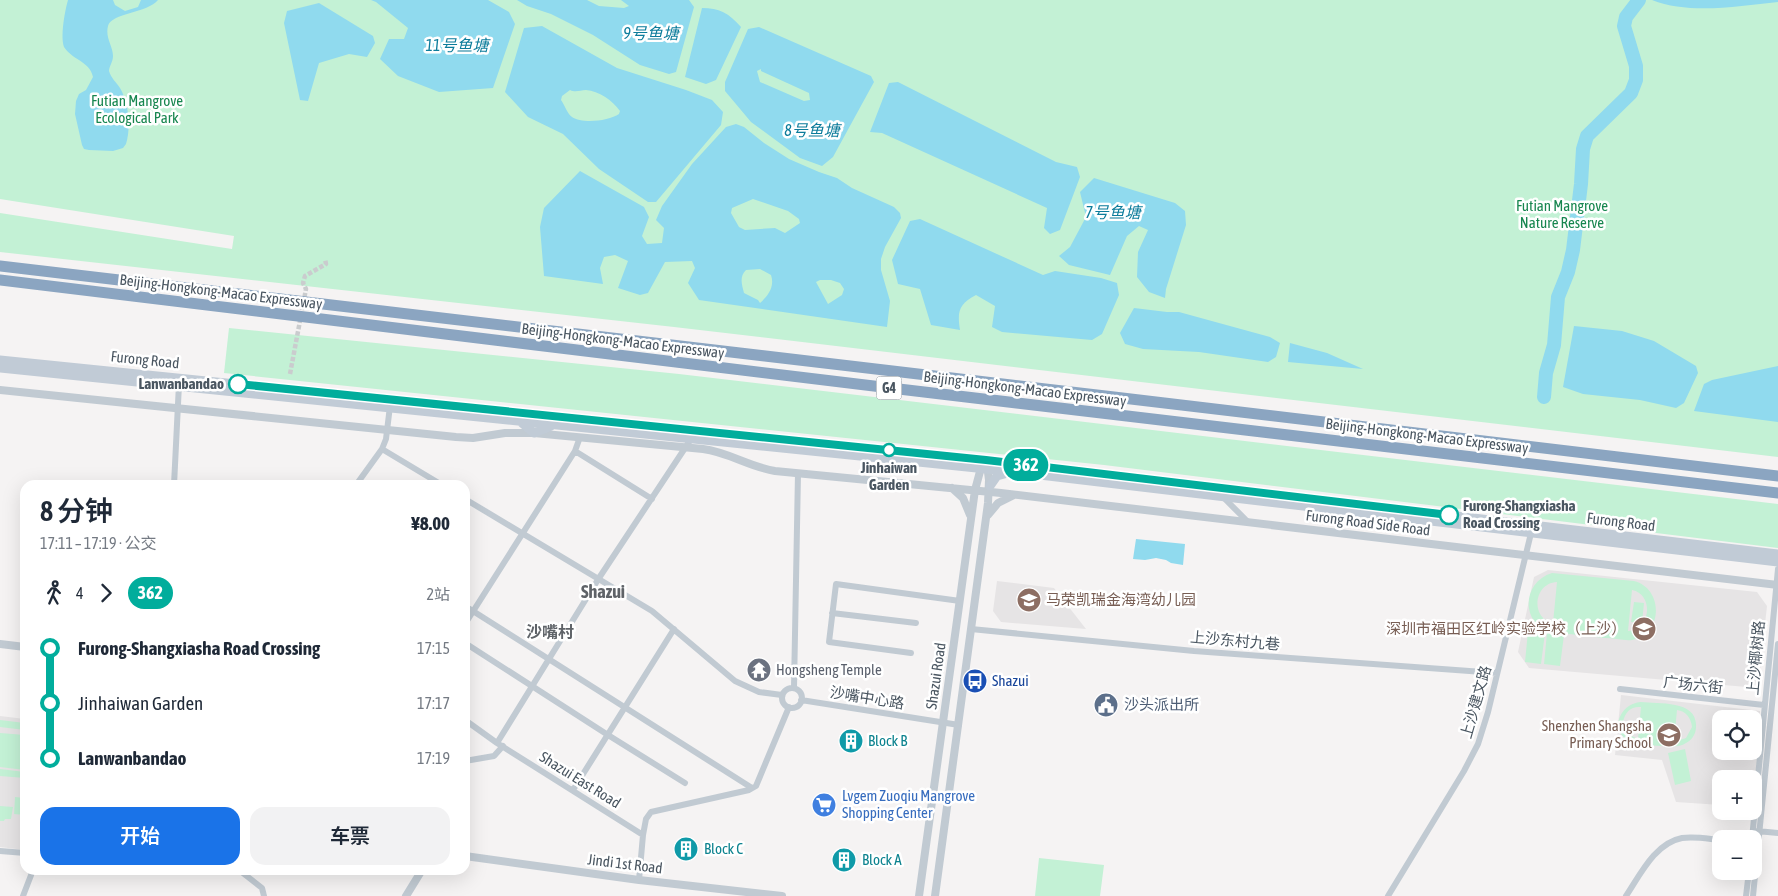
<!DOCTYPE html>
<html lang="zh">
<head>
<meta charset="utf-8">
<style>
	body { margin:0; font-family:"Asap Condensed","Noto Sans SC",sans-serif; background:#f2f2f3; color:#1f2937; height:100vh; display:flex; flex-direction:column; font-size:19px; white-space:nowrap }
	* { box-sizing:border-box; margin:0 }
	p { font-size:16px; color:#747a83 }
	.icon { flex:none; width:28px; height:28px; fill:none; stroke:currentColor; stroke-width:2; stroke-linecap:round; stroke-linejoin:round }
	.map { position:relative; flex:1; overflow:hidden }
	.sheet { position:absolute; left:20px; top:480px; width:450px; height:395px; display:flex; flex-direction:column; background:#fff; border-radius:15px; box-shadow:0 5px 20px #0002 }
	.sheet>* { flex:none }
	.badge { padding:0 10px; border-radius:16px; font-size:18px; line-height:32px }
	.buttons { position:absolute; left:1712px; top:710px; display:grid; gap:10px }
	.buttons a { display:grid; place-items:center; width:50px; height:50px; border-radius:10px; background:#fff; box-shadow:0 5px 20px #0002; font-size:25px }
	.map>.badge { position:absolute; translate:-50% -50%; box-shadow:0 0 0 2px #fff }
	.legs { display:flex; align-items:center; gap:8px; height:55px; padding:0 20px; font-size:16px }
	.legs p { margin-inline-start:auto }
	.head { display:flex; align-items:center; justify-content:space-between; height:85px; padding:0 20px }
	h1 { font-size:28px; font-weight:600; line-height:38px }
	.primary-button { display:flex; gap:10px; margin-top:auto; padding:10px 20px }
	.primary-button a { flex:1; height:58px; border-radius:15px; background:#1a73e8; color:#fff; font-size:20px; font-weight:600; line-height:58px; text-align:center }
	.primary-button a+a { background:#f2f2f3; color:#1f2937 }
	ul { padding:0 20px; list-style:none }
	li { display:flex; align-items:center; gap:18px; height:55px; font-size:19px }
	li i { display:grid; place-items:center; width:8px; height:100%; margin:0 6px; background:currentColor }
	li i::after { content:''; width:12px; height:12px; margin:-6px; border:4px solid; border-radius:50%; background:#fff }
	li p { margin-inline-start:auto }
	li:first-child i { background:linear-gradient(#0000 50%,currentColor 0) }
	li:last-child i { background:linear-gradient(currentColor 50%,#0000 0) }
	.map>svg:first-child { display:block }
	.education { fill:#e6e4e5; fill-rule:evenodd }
	.green { fill:#c3f1d5; fill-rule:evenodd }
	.water { fill:#90daee; fill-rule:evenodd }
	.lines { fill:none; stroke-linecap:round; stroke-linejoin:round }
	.river { stroke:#90daee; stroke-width:14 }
	.pedestrian-tunnel { stroke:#caccce; stroke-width:4.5; stroke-dasharray:4.5 2; stroke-linecap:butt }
	.minor { stroke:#c1cad2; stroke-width:6 }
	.tertiary { stroke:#c1cad2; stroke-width:8 }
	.secondary { stroke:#c1cbd6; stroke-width:9 }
	.motorway { stroke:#8ba5c1; stroke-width:11 }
	.line-1-casing { stroke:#fff; stroke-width:11 }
	.line-1 { stroke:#01ad9c; stroke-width:8 }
	.stop-1-dot { fill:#fff; stroke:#01ad9c; stroke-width:2.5 }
	.labels { text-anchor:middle; stroke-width:5; stroke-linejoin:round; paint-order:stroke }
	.shield { fill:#fff; stroke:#808990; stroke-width:1 }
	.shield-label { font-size:14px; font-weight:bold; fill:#4a5661 }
	.park-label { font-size:15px; fill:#17864f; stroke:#fff }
	.street-label { font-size:15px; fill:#4a5661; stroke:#fff }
	.stop-label { font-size:15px; font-weight:bold; fill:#4a5661; stroke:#fff; text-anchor:end }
	.education-label { font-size:15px; fill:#785e54; stroke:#fff; text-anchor:end }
	.worship-label { font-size:15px; fill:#5b616d; stroke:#fff; text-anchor:start }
	.transit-label { font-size:15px; fill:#164399; stroke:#fff; text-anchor:start }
	.service-label { font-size:15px; fill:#4e5e75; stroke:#fff; text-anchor:start }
	.culture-label { font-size:15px; fill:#0d838f; stroke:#fff; text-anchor:start }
	.shop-label { font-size:15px; fill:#366cbe; stroke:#fff; text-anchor:start }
	.water-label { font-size:16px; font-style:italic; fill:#0c7c9b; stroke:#fff }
	.neighbourhood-label { font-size:16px; font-weight:bold; fill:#5f6368; stroke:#fff }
	.quarter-label { font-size:18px; font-weight:bold; fill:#5f6368; stroke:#fff }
</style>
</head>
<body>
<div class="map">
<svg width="1778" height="896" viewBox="0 0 1778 896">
	<rect width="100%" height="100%" fill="#f5f3f3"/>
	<!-- education -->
	<path class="education" d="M 1548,570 L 1757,592 L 1767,606 L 1758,688 L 1529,668 L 1518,652 L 1534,577 Z
		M 997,581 L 1054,588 L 1086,629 L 1001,622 L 993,611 Z
		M 1621,695 L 1760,711 L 1754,800 L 1754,779 L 1721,779 L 1721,805 L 1676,802 L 1662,760 L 1615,755 ZM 1721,719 L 1754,719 L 1754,751 L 1721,751 Z
		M 0,716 L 25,719 L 25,850 L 0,847 Z"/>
	<!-- green -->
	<path class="green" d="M 0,0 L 1778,0 L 1778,457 L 674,327 L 0,252 L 0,213 L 232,249 L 234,236 L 0,199 Z
		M 229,328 L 679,374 L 1778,504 L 1778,548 L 1104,465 L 224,373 Z
		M 1552,573 L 1634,581 C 1665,589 1662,636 1632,640 C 1624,641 1614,638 1605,638 C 1587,636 1569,634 1551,632 C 1520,624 1522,582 1552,573 ZM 1557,582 L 1553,623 L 1552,623 C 1530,617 1534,583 1557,582 ZM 1632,590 C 1655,595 1650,630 1628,631 Z
		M 1634,602 L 1644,603 L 1642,623 L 1631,622 Z
		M 1528,631 L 1545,633 L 1541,664 L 1525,662 Z
		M 1547,633 L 1564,635 L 1560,666 L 1544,664 Z
		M 1641,702 C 1659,704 1698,700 1696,727 C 1696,734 1692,740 1686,743 C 1679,748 1669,746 1661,746 C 1650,745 1636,746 1627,740 C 1609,727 1622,703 1641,702 ZM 1641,707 L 1638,739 L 1627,734 L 1623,722 C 1625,712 1631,706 1641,707 ZM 1677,710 C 1686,711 1691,718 1692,727 L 1686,738 L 1674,742 Z
		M 0,720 L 25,723 L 25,730 L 0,727 Z
		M 0,733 L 25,735 L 25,770 L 0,767 Z
		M 1685,749 L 1691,781 L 1675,785 L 1668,753 Z
		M 0,769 L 25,772 L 25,778 L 0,776 Z
		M 15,797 L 25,798 L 25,815 L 14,814 Z
		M 0,806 L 13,807 L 11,819 L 5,819 L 4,821 L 0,821 Z
		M 1039,858 L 1104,865 L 1100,896 L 1035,896 Z"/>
	<!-- water -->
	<path class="water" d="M 68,0 L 113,0 L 115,5 L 125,11 L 138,7 L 141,0 L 158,0 C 148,13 111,13 108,26 C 105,38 113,46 113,56 C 113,62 109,66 109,71 C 111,78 116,82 120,88 C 129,103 131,128 126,144 L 123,148 L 113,151 L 89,150 L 84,149 L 82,145 L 75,114 L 76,101 L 79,94 L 86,90 L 93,77 C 91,68 86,65 79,60 C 74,57 67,52 64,47 C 60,37 65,10 68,0 Z
		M 371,0 L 488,0 L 509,12 L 515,24 L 493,88 L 439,92 L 398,76 L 380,59 L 389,39 L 404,39 L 408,28 L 376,2 Z
		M 517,0 L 587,0 L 599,6 L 624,8 L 629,6 L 621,0 L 689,0 L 694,7 L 676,72 L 669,74 L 640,65 L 593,35 L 551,14 L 527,6 Z
		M 1652,0 L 1778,0 L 1778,2 C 1738,6 1690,15 1652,0 Z
		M 319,3 L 373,36 L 375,43 L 367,57 L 349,54 L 319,63 L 308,101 L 300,100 L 284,23 L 287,11 Z
		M 702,8 C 719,8 729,13 741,27 L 716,80 L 706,84 L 685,77 Z
		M 542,26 L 617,68 L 686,90 L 712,100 L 723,112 L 721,125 L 656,202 L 648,202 L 599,169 L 563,134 L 528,117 L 505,92 L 524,28 ZM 570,90 C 576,93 580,90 586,90 C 599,91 612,100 620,111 L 619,114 C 609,121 582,124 572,117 C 568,115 564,104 561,100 L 562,96 Z
		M 759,27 L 871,76 L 874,82 L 833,157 L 822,166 L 800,158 L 751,122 L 725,91 L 725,82 L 748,29 ZM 761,69 L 761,71 L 809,93 L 810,100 L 804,101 L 760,82 L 757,71 Z
		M 898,82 L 1056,162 L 1077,167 L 1080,177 L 1060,230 L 1050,234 L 1044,228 L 1047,208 L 882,133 L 870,132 L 889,83 Z
		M 736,124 L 744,127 L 764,143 L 789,159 L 819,172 L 837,178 L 852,188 L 894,207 L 900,213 L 901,218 L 885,247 L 881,259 L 881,270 L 890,301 L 887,327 L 699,300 L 688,283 L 695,268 L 692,261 L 665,262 L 648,293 L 640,295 L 618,288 L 628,261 L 615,255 L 604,257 L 600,268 L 603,284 L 544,276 L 540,227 L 544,208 L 580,171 L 644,207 L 649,217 L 642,236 L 647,244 L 662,243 L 664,228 L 656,220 L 662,206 L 692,164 L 726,127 ZM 753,199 L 788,211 L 799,219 L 800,223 L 785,233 L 775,228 L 745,230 L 739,227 L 731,213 L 732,208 ZM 760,269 L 771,275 C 775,287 768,296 760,303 L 758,300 L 744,293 C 742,285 739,277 746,270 ZM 820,280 L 831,280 L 840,283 L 844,289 L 842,295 L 828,304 L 816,282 Z
		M 1094,178 L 1175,203 L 1185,211 L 1186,225 L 1166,289 L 1165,298 L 1149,292 L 1137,277 L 1138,252 L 1148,230 L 1139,226 L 1127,236 L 1110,275 L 1069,265 L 1059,256 L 1070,247 L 1086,217 L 1080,192 Z
		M 920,219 L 1043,275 L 1055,271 L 1101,278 L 1117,283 L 1119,295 L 1102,334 L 1092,340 L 1002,332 L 992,327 L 995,306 L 976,295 C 959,304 957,311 960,330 L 931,325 L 920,289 L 898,284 L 892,260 L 910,221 Z
		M 1134,308 L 1167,312 L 1179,312 L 1270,337 L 1280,343 L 1276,357 L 1268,362 L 1199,352 L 1143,349 L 1125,344 L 1120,333 Z
		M 1574,326 L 1622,331 L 1654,341 L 1696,366 L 1698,373 L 1684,403 L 1676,408 L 1640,400 L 1583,394 L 1563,387 Z
		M 1290,343 L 1327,353 L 1363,369 L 1288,362 Z
		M 1778,366 L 1778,422 L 1694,411 L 1704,384 L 1712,380 Z
		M 1136,539 L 1185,544 L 1183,565 L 1171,563 L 1166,560 L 1156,558 L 1145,560 L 1133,559 Z"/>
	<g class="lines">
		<!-- river -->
		<path class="river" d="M 1544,397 L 1546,373 L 1554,345 L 1558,297 L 1568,272 L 1573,250 L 1581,184 L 1583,149 L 1587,136 L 1631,93 L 1636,80 L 1636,66 L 1624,26 L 1626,17 L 1639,0"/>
		<!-- pedestrian-tunnel -->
		<path class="pedestrian-tunnel" d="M 290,374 L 306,289 L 303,283 L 305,276 L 326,264 L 325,259"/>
		<!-- minor -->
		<path class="minor" d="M 382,449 L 442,485
			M 575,451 L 652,499
			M 174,485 L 179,384
			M 356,485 L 382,449 L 386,439 L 390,406
			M 1223,497 L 1248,522
			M 465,499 L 652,611 L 735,681 L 759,692 L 782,695
			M 465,606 L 752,788
			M 832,613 L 916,623
			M 465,624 L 575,451 L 580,437
			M 971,629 L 1194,651 L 1497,673
			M 465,643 L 608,735 L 685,783
			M 911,653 L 829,642 L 836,584 L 960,601
			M 794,688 L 798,473
			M782 698a10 10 0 1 1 20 0a10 10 0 1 1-20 0Z
			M 1620,689 L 1764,705
			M 801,700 L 959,725
			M 465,720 L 497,743 L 643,835 L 639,880
			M 497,743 L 599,578 L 691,439
			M 465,761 L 494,756 L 503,746
			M 573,790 L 674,629
			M 1757,831 L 1778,833
			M 643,835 L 646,819 L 651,812 L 749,790 L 756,786 L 789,707
			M 1752,839 L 1778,569
			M 0,851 L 25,853
			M 239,870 L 262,888 L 264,896
			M 23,896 L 33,870
			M 1388,896 L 1464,771 L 1478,744 L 1488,712 L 1532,529
			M 1626,896 C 1640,875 1655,843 1682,838 C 1695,836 1709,839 1721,840
			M 1746,896 L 1749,871
			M 1753,896 L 1778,644"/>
		<!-- tertiary -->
		<path class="tertiary" d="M 0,390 L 456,437 L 473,438 L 505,433 L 534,433 L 703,449 C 728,452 750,467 775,471 L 1001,493 L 1778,585
			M 952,488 L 963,498 L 970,515
			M 988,515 L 998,503 L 1014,495
			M 0,644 L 25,647
			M 465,856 L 639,880 L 782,896
			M 406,896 L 422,870
			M 919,896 L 975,490 L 982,464
			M 935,896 L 988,503 L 989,480 L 987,464"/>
		<!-- secondary -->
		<path class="secondary" d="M 0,360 L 967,458 L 1778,554
			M 0,368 L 1006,471 L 1778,562
			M 522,423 L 534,433 L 551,426
			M 990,486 L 997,476 L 1008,473"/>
		<!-- motorway -->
		<path class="motorway" d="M 0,266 L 1114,397 L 1778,476
			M 0,280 L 882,387 L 1778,493"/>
	</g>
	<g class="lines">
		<defs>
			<path id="line-1" d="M 238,384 L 986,460 L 1449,515"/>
		</defs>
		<!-- line-1 casing -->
		<use href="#line-1" class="line-1-casing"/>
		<!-- line-1 -->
		<use href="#line-1" class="line-1"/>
	</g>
	<!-- icons -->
	<defs>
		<symbol id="school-disc" viewBox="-11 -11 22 22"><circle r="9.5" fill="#8d6e63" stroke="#fff"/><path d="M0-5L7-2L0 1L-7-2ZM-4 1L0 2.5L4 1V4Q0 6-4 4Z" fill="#fff"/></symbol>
		<symbol id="temple-disc" viewBox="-11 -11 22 22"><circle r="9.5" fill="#6b7280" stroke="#fff"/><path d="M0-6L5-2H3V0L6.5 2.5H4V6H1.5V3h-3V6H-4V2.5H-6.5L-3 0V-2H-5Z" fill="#fff"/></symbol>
		<symbol id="bus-disc" viewBox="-11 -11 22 22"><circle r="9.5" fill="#1a4fb4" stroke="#fff"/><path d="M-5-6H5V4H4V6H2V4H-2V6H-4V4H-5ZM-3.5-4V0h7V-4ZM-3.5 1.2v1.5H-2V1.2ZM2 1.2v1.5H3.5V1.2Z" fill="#fff"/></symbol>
		<symbol id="civic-disc" viewBox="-11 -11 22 22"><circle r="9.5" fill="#5c6f8a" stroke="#fff"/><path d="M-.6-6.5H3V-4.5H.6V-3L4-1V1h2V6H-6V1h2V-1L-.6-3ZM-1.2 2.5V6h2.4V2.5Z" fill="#fff"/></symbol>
		<symbol id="building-disc" viewBox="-11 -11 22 22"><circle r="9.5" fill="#0f9aa8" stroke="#fff"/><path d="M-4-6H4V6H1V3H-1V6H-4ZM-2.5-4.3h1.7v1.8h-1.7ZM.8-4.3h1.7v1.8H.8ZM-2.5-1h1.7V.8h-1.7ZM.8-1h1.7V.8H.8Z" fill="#fff"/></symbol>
		<symbol id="supermarket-disc" viewBox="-11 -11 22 22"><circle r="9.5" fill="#3f7fe0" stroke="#fff"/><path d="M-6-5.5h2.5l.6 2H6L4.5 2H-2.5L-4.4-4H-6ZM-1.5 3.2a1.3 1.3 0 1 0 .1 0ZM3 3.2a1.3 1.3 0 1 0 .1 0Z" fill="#fff"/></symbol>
	</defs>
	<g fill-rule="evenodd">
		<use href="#school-disc" x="1015" y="586" width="28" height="28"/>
		<use href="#school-disc" x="1630" y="615" width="28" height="28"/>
		<use href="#temple-disc" x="745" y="656" width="28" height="28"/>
		<use href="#bus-disc" x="961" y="667" width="28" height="28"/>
		<use href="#civic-disc" x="1092" y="691" width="28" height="28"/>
		<use href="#school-disc" x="1655" y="721" width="28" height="28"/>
		<use href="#building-disc" x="837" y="727" width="28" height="28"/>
		<use href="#supermarket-disc" x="810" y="791" width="28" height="28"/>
		<use href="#building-disc" x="672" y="835" width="28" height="28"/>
		<use href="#building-disc" x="830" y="846" width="28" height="28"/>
	</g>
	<!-- markers -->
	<g class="stop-1-dot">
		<circle cx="238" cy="384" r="9"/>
		<circle cx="889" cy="450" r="6"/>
		<circle cx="1449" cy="515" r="9"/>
	</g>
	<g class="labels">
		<!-- shield labels -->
		<rect class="shield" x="876.5" y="376.5" width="25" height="23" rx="4"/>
		<g class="shield-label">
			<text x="889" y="393">G4</text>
		</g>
		<!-- park labels -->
		<g class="park-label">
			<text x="137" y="106">Futian Mangrove<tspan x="137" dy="17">Ecological Park</tspan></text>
			<text x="1562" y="211">Futian Mangrove<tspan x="1562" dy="17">Nature Reserve</tspan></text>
		</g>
		<!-- street labels -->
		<g class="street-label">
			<text transform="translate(221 292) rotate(7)" y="5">Beijing-Hongkong-Macao Expressway</text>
			<text transform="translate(623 341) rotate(7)" y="5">Beijing-Hongkong-Macao Expressway</text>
			<text transform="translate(145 360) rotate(6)" y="5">Furong Road</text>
			<text transform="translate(1025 389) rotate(7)" y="5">Beijing-Hongkong-Macao Expressway</text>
			<text transform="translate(1427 436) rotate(7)" y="5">Beijing-Hongkong-Macao Expressway</text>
			<text transform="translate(1621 522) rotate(7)" y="5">Furong Road</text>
			<text transform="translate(1368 523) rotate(7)" y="5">Furong Road Side Road</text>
			<text transform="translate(1235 641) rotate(5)" y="5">上沙东村九巷</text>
			<text transform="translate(1756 658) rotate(-85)" y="5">上沙椰树路</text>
			<text transform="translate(936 676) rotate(-82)" y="5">Shazui Road</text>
			<text transform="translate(1693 685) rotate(6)" y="5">广场六街</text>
			<text transform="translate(867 698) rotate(9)" y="5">沙嘴中心路</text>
			<text transform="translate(1476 702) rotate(-74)" y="5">上沙建文路</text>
			<text transform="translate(580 780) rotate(32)" y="5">Shazui East Road</text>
			<text transform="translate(625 864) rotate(7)" y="5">Jindi 1st Road</text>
		</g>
		<!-- stop labels -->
		<g class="stop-label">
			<text x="224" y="389">Lanwanbandao</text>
			<text x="889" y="473" text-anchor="middle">Jinhaiwan<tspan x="889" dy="17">Garden</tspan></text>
			<text x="1463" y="511" text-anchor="start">Furong-Shangxiasha<tspan x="1463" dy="17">Road Crossing</tspan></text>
		</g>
		<!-- education labels -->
		<g class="education-label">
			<text x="1046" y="605" text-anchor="start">马荣凯瑞金海湾幼儿园</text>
			<text x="1626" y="634">深圳市福田区红岭实验学校（上沙）</text>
			<text x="1652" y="731">Shenzhen Shangsha<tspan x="1652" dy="17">Primary School</tspan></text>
		</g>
		<!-- worship labels -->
		<g class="worship-label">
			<text x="776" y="675">Hongsheng Temple</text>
		</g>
		<!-- transit labels -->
		<g class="transit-label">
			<text x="992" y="686">Shazui</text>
		</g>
		<!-- service labels -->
		<g class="service-label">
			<text x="1124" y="710">沙头派出所</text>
		</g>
		<!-- culture labels -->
		<g class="culture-label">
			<text x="868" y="746">Block B</text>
			<text x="704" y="854">Block C</text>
			<text x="862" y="865">Block A</text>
		</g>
		<!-- shop labels -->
		<g class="shop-label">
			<text x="842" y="801">Lvgem Zuoqiu Mangrove<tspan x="842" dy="17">Shopping Center</tspan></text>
		</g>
		<!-- water labels -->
		<g class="water-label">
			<text x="651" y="39">9号鱼塘</text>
			<text x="457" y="51">11号鱼塘</text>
			<text x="812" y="136">8号鱼塘</text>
			<text x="1113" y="218">7号鱼塘</text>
		</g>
		<!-- neighbourhood labels -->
		<g class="neighbourhood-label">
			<text x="550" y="638">沙嘴村</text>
		</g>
		<!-- quarter labels -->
		<g class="quarter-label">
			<text x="603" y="598">Shazui</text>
		</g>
	</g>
</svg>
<div class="buttons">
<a><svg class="icon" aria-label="locate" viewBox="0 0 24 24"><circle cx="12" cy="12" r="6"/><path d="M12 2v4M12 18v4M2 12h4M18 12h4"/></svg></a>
<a>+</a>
<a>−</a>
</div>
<b class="badge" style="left:1026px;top:465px;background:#01ad9c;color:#fff">362</b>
<section class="sheet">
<div class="head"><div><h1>8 分钟</h1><p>17:11 – 17:19 · 公交</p></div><b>¥8.00</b></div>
<div class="legs"><svg class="icon" aria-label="walk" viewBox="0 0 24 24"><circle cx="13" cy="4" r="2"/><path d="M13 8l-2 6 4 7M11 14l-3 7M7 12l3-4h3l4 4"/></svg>4<svg class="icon" aria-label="forward" viewBox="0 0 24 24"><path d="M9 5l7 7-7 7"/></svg><b class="badge" style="background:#01ad9c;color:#fff">362</b><p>2站</p></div>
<ul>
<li><i style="color:#01ad9c"></i><b>Furong-Shangxiasha Road Crossing</b><p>17:15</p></li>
<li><i style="color:#01ad9c"></i><span>Jinhaiwan Garden</span><p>17:17</p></li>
<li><i style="color:#01ad9c"></i><b>Lanwanbandao</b><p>17:19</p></li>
</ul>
<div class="primary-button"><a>开始</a><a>车票</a></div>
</section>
</div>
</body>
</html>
